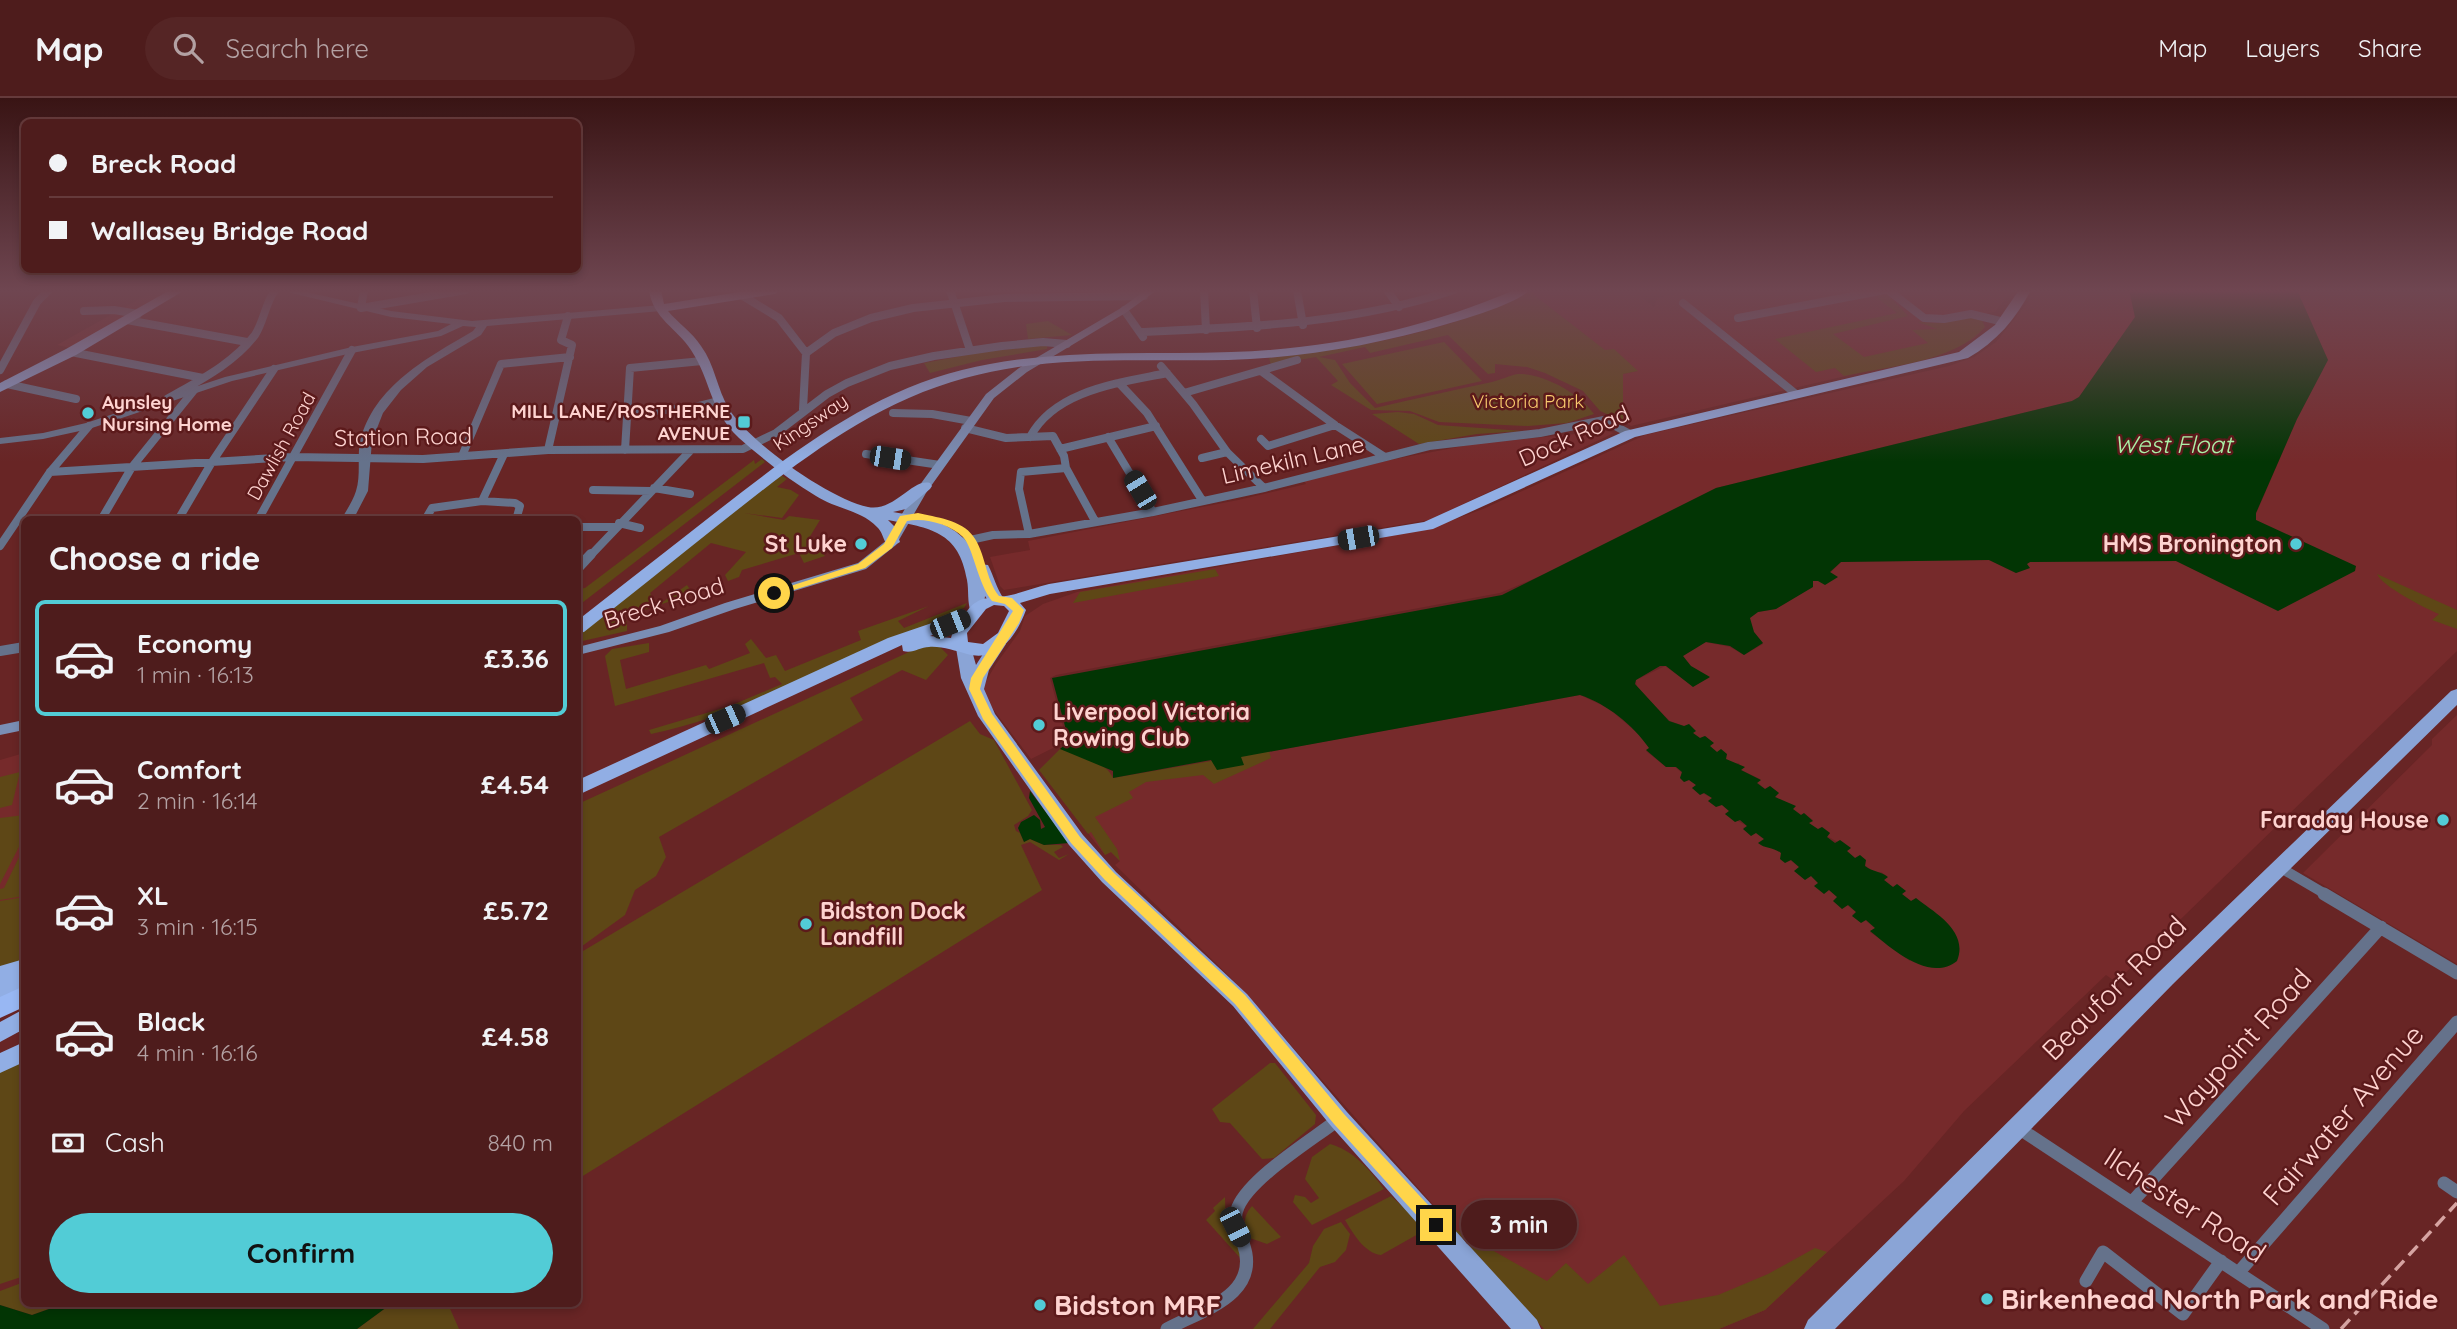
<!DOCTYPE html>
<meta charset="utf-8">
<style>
body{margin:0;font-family:Quicksand,sans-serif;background:#552525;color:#f1f3f6;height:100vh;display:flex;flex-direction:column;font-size:26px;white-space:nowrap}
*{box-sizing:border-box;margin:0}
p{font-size:23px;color:#b3a1a3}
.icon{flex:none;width:38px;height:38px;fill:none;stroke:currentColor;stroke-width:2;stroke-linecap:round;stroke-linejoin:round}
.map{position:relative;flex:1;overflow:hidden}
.side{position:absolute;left:21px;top:418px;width:560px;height:791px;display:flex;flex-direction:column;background:#4e1c1c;border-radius:10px;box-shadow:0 4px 10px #0003,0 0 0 2px #653a3b}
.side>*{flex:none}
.guide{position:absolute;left:21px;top:21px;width:560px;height:154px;border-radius:10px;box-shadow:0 4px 10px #0003,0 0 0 2px #653a3b;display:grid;align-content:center;height:154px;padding:0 28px;background:#4e1c1c}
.end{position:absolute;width:32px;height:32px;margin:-16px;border:9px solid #ffd54a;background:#111;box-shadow:0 0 0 4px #111}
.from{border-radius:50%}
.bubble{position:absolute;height:49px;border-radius:24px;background:#4e1c1c;box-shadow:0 4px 10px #0003,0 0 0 2px #653a3b;font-size:23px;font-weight:700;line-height:49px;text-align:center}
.car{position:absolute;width:21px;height:42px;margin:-21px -10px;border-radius:9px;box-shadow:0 0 5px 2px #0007;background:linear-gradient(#222 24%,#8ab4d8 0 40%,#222 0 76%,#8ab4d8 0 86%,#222 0)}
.guide b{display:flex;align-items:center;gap:24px;height:66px;font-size:26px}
.guide b+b{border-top:2px solid #653a3b}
.guide i{width:18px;height:18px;background:#f1f3f6}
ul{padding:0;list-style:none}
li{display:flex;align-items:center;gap:21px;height:116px;margin:0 14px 10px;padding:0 14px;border:4px solid transparent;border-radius:10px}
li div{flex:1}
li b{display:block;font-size:26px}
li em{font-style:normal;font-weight:700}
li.selected{border-color:#52ccd6}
li>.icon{width:63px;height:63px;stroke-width:1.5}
h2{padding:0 28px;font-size:32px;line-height:84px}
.pay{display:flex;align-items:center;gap:18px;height:77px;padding:0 28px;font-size:26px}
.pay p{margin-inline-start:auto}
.primary-button{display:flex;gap:14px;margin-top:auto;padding:14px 28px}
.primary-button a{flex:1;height:80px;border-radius:42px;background:#52ccd6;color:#111;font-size:28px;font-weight:700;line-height:80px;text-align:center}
header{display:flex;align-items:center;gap:42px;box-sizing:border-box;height:98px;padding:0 35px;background:#4e1c1c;border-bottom:2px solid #653a3b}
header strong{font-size:33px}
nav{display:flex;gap:38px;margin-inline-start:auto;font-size:24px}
.search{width:490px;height:63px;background:#552525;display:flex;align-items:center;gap:18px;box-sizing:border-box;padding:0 24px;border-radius:38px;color:#b3a1a3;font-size:26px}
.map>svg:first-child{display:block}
.built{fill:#762a2b}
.green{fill:#5e4716}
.water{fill:#023504}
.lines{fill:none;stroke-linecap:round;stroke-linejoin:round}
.minor-far2{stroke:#65728b;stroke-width:8}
.minor-far1{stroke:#65728b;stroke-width:10}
.minor{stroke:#65728b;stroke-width:13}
.tertiary{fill:#65728b;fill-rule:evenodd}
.secondary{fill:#7a8eb5;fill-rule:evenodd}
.primary{fill:#8aa4d6;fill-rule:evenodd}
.trunk{fill:#91aee4;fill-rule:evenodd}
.motorway{fill:#98b7f3;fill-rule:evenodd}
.rail{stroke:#d6a4a2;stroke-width:3.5;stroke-dasharray:13 7;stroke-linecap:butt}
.route{fill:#ffd54a}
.poi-dot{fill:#52ccd6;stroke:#5c1a1b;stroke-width:2.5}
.labels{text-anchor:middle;stroke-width:5;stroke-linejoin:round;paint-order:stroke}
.far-park-label{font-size:19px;fill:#f7c96d;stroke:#5c1a1b}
.far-poi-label{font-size:19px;font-weight:bold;fill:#fed3d0;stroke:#5c1a1b;text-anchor:start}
.far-street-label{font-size:19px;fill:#fed3d0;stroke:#5c1a1b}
.street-label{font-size:23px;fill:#fed3d0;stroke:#5c1a1b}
.poi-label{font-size:23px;font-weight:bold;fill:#fed3d0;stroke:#5c1a1b;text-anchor:end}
.water-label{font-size:24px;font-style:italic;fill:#acf2a8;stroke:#5c1a1b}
.near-street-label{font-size:28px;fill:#fed3d0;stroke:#5c1a1b}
.near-poi-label{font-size:28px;font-weight:bold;fill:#fed3d0;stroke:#5c1a1b;text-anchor:start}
</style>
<header>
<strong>Map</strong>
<div class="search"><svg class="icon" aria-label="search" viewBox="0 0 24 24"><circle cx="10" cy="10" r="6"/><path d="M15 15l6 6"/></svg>Search here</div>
<nav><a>Map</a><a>Layers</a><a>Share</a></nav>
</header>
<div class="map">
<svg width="2457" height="1231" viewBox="0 0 2457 1231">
<rect width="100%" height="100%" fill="#682525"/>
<path class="built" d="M155,192H170L70,250L57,247Z
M1535,192H1633L1654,209L1657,200L1695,192H2012L1995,214L1988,215L1982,222L1985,229L1975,240L1945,255L1631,328L1623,323V276L1637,273L1605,253L1534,197Z
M2034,192H2129L2135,219L2079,299L2072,303L1716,390L1564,468L1500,495L1056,577L1050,580L1067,643L1031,661L980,594L996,566L1020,533L1025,518L1043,506L1077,494L1425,432L1483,411L1645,337L1949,268L1974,259L1996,244L2028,204Z
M2297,192H2455L2457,553L2116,884L2106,877L1964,1013L1904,1083L1765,1212L1719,1231H1544L1230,879L1115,767L1120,763L1111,754L1105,757L1063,703L1240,659L1580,597L1608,610L1642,639L1650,650L1646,653L1666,669H1675L1682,675L1680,680L1684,684L1689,682L1696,687L1692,690L1712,700L1708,703L1722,707L1729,713L1725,716L1747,728L1743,730L1756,735L1799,769L1795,773L1804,781L1811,778L1819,785L1815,788L1829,792L1838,799L1842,811L1847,807L1856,814L1852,817L1865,822L1875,830L1870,834L1910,863L1911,803L1902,796L1906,793L1893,789L1884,782L1887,778L1881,774H1874L1846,753L1850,751L1827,738L1830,735L1822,729L1818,732L1809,725L1813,722L1805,716L1801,717L1775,698L1779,695L1770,688L1765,691L1757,684L1760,681L1741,672L1739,665L1733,666L1709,648L1713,645L1705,638L1700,640L1684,628L1670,623L1637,591L1636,582L1665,568L1693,588L1709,580L1690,568L1683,558L1705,544L1730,549L1744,557L1763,546L1754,534L1749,520L1758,514L1776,511L1812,489V483L1837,479L1830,475L1841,464L1989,462L2016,475L2029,470L2026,466L2030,464L2176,463L2278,513L2269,429L2256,422V416L2297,321L2328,262Z
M1606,333L1614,335L1429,422L1004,492L1000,488L990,459L1030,452L1028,443L1238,402L1306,386L1304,383L1390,362L1474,346Z
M2457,617V866L2303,775L2432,647V641Z
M24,655V800L0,804V662Z"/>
<path class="green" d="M1531,192H1535L1534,197L1605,252L1614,251L1638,273L1623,276V323L1600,313L1583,293L1545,275L1527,269L1495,266V275L1488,276L1448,237L1370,255L1365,249L1319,259L1335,262L1350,285L1375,310C1414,301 1453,292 1492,284C1501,282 1510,277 1518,276C1543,275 1581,296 1594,316L1567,325L1528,328L1439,324L1410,313L1371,312L1331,287L1338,283L1316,259L1271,267L1269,260C1359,250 1450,235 1531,192Z
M1879,197H1888L1908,218L1833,236L1864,259L1928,245L1912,232L1937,231L1918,224L1938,225L1970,219L1982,222L1985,229C1954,264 1890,268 1844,278L1835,270L1816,274L1775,241L1897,215L1877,200Z
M1048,223L1072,237L1028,241L1026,226Z
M1444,244L1482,283L1377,306L1342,266Z
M1047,247V251L982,262L930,275L924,265L983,254Z
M1398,314L1414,316L1438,327L1523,333L1477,336L1419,346L1372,316Z
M762,361L765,364L578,508V491L585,490L754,362L755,366Z
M781,377L787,381L777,389L791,392L799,397L782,420L744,415L784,422L789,418L820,422L809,440L838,444L827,449L816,445L825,458L804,465L799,455L742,472L739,479L728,483L725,477L746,454L711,445L650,495L657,508L687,487L693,496L634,515L629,512L619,516L618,521L627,523V533L578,544V536Z
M1215,471L1219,478L1073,505L1080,494Z
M2377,476L2457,512V531L2432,522L2439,516C2424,510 2382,488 2377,476Z
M967,505L964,510L937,521V525C844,565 750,614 651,636L649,632L730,608L782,586L775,579L770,580L764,565L615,608L605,558L612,551L649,545V554L620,562L626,591L706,567L709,571L750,555L745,546L751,541L766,560L776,557L785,573L861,542L858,533L929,508L898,523L904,530Z
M922,548H939L948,557L926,582L902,572L850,600L863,622L659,739L666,759L656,778L635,792L625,817L578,851V706Z
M970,623L980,636L994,642L1032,712L1028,718L1014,727L1016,733L1020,735L1024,744L1030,741L1044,747H1061L1063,749L1054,754L1059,760L1069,756L1059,762L1030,744L1021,747L1042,792L578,1081V856Z
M1060,651C1077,657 1105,662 1113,680L1269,653L1271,660L1214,686L1203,677L1146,684L1129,694L1133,700L1095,719L1117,751L1120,763L1111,754L1105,757L1091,734L1088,736L1039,672Z
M20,674L12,707L0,710V679Z
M24,717V739L0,786V720Z
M24,749V798L0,802V791L4,790Z
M24,799V863L0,871V803Z
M24,963V1178L0,1186V974Z
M1270,965H1275L1316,1017L1315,1026L1274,1060L1262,1061L1230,1025L1220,1024L1212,1011Z
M1330,1046C1353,1052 1370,1072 1384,1091L1312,1127L1293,1104L1295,1097L1305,1099L1311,1105L1319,1100L1305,1081L1312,1059Z
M1391,1098L1427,1131L1381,1157C1364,1155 1353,1135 1345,1122Z
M1225,1099L1226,1133L1242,1153V1162L1206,1122L1215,1113L1213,1110Z
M1252,1108L1281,1139L1267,1146L1247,1139C1244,1126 1243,1118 1252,1108Z
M1341,1124L1350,1136L1346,1152L1335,1164L1320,1169L1270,1231H1253L1309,1165L1313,1148L1324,1131Z
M1453,1130L1547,1183L1566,1165L1588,1186L1624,1157L1660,1208L1718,1197L1768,1176L1815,1150L1827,1154L1765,1212L1719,1231H1544Z
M24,1184V1206H63L32,1217L0,1207V1193Z
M391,1206H448L459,1231H357Z"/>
<path class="water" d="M2129,192H2297L2328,262L2297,321L2256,415V422L2356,468L2355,473L2278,513L2176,463L2030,464L2027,466L2030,470L2016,475L1989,462L1841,464L1830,474L1838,479L1825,487L1818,483H1813V489L1776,511L1758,514L1750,520L1754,534L1763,545L1744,557L1730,548L1706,544L1683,558L1691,568L1710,579L1693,589L1666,568H1660L1636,582L1635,586L1669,623L1684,628L1689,626L1696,633L1693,635L1700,640L1705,638L1714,645L1710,648L1717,654L1721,651L1727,656L1726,661L1745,669L1741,672L1761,682L1757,685L1765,691L1770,688L1779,695L1775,699L1796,708L1793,711L1801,717L1804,715L1813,723L1809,725L1818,731L1822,729L1830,735L1827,739L1835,745L1840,742L1851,750L1847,753L1855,760L1860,757L1866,762L1865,768C1873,774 1880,773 1888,779L1884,782L1893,789L1897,786L1906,793L1902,796L1911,803L1916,800C1935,815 1969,833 1957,863C1929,885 1891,850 1870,833L1875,830L1866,822L1861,825L1852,818L1856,814L1848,807L1842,811L1833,803L1837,799L1829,792L1824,796L1814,788L1818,785L1811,778L1805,782L1794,773L1799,769L1791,762L1785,765L1780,761L1781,755C1773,749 1765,751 1758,745L1764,741L1756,735L1751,738L1743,731L1747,728L1740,722L1735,724L1725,716L1729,713L1722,707L1716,709L1708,703L1712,700L1704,695L1700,697L1692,690L1696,687L1689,682L1684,684L1680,680L1682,674L1676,669H1666L1646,652L1649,650C1633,627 1607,606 1580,597L1241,659L1244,667L1217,672L1211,662L1113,680V673L1060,651L1069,643L1052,580L1502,497L1716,390L2072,303L2079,299L2135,219Z
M1030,693L1069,745L1044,747L1030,741L1024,744L1018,730L1021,724L1034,717L1040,722L1041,731L1045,729L1029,700Z
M63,1206H391L357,1231H0V1207L32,1217Z"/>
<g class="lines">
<path class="minor-far2" d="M364,192L361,210L466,192
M950,192L970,252
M1204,192L1206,232
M1253,192L1257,230
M1297,192L1303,227
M1387,192L1399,209
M1888,192L1924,220L1944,221L1971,216L2004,224
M743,198L779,220L806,255L803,311
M1683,205L1796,296
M1124,212L1143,239
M84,213L114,212L138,216
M1738,220L1885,192
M127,222L247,244
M1141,234C1248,229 1352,226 1454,192
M71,254L203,280
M806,255L834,235L871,220L913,210L1004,200L1144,198
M1161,268L1193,306L1227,354L1264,390
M0,272L37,204L49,192
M1261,273L1335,327L1385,359
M1119,285L1147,315L1202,402
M7,286L76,301
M1184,295L1297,262
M167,301C198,283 233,266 255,237C264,223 265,206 275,192
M627,315L691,310L719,303
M893,315L932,316L971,323
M965,330L1006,340L1053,338L1064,358L1066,370L1095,423
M1030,339C1055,292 1119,285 1167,275
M1108,339L1153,414
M1261,341L1268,348L1335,327
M1060,351L1156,328
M548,352L572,247L561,242L568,218
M625,352L630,270L702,263
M504,356L482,403L515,405L520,408L516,422
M866,356L940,367
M462,358L501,266L570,259
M1202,360L1227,354
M50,374L292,359L423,361L548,352L743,351L776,335L827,296L847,285L890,268L934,258L1002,248L1043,244L1067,246
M654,390L690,396
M593,392L651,393
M101,422L132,369L195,291
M178,422L212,364L274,271
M258,422L352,252
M425,422L432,410L482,403
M619,425L640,430
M578,429H615
M1029,436L1019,391L1021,374L1066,370
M961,444L993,437L1029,436L1153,414L1264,390L1429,348L1540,335L1604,322L1630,336
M0,448L50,374L89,328
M590,458L691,352"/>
<path class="minor-far1" d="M578,470L591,456
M0,553L24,549
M2279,769L2327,797"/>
<path class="minor" d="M2324,796L2457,875
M2017,1029L2323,1231
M2444,1085L2457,1094
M2132,1104L2381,829
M2239,1174L2457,924
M2086,1183L2103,1154L2183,1216L2221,1163
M1167,1231C1202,1212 1262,1197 1243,1145C1238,1133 1232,1122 1238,1109C1251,1079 1312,1042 1339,1021"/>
<path class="tertiary" d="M279,192H297L391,213L472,223L661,207L666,210L661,213L487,228L481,237L427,269L401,292L383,315L372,343L368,393L353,422H341C346,413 353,403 356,393C361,377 357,360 360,344C373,288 429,259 473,233L476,229L463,228L441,238L352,255L232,283L89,331L43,341L0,346V340L43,335L86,325L225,279L352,249L438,233L451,226L391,219Z"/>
<path class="secondary" d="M1146,192H1157L1127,214L1027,274L994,300L926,395L896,447L866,471L735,511L669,534L578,557V549L660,528L725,505L858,465L887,442L914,395L986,296L1019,270L1121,210Z
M24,622V632L0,637V627Z"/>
<path class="primary" d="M170,192H185L76,257L0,294V285L66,251Z
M649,192H661L664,206L752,192H781L775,196L668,213C678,225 692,234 701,248C715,267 717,291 729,311C750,345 830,401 868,409C895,414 912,380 930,385L932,388L930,391L906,411L893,414C931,420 965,426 979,466L988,467C994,478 996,490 1004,501L1002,505H990L985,498L983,514H971C967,505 969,492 967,482C959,433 930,430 888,422L894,428L900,444L892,449L887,447C883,441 882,433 877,429C861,412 836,411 816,398C789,382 763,361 739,340C708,310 712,284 691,252C677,230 653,221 649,192Z
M998,540L1006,546L989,572L984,591L995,616L1083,737L1116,774L1247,896L1347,1014L1537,1222L1541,1231H1511L1331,1028L1233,908L1102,784L1069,747L978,618L961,580L956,550L958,546H970L976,567L992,542Z
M2457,591V607L2173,886L1835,1231H1804L1808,1222L2159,874L2451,593Z"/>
<path class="trunk" d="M1514,192H1530C1513,207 1470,219 1447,226C1376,247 1302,260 1228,262C1141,264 1050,256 965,280C869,306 793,368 717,428C672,464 628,499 584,534L578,535V522C622,487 667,453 711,418C788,358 866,296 962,272C1050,250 1140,257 1231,254C1329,251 1424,231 1514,192Z
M2019,192H2031C2016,221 1996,244 1968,260L1635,339L1433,431L1050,496L1020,505L1026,512C1017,537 998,565 967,556C955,553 942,548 929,549C920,549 913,556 903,553L902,547L578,697V682L888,540L967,513C980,496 992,501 1011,497C1024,494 1036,489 1049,486L1424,424L1625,333L1959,254L1995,227ZM994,507L1004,508L1009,513L998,535L983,546L968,544L967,535L986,511ZM954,529L951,540L930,538Z
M24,861V892L0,903V868Z
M24,911V931L0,944V924Z
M24,944V964L0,975V955Z"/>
<path class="motorway" d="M24,888V909L0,920V899Z"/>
<path class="rail" d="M2341,1231L2457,1105"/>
</g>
<linearGradient id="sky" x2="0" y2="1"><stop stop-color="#391414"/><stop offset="0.53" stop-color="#6f4651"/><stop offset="1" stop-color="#6f4651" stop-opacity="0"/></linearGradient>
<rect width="2457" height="364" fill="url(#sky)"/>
<path class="route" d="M918,415C935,419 962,422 973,438C986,455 985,481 999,498L1012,500L1024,512L1019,525L983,580L980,591L992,616L1080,739L1114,775L1245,897L1344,1016L1441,1121L1444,1127L1441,1132L1436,1134L1430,1132L1334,1026L1235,906L1105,782L1071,745L983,621L969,591L971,580L1013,513L1005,506L992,503C978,486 973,449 963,439C950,426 924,419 907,423L892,450L865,470L774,498L769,495L858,466L884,446L900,418Z"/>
<g class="poi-dot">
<circle cx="88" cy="315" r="7"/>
<rect x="737" y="317" width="14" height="14" rx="3.5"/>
<circle cx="861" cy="446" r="7"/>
<circle cx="2296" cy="446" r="7"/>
<circle cx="1039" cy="627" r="7"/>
<circle cx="2443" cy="722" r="7"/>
<circle cx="806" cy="826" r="7"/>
<circle cx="1987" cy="1201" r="7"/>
<circle cx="1040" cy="1207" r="7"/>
</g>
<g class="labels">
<g class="far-park-label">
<text x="1528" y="310">Victoria Park</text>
</g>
<g class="far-poi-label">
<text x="102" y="311">Aynsley<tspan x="102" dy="22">Nursing Home</tspan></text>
<text x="730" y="320" text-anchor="end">MILL LANE/ROSTHERNE<tspan x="730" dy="22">AVENUE</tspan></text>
</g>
<g class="far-street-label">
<text transform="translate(810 324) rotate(-34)" y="7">Kingsway</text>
<text transform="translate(281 348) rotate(-61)" y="7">Dawlish Road</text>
</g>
<g class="street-label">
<text transform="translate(1574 338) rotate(-24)" y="8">Dock Road</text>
<text transform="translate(403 339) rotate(-1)" y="8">Station Road</text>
<text transform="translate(1293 362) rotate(-13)" y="8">Limekiln Lane</text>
<text transform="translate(664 505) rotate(-17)" y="8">Breck Road</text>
</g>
<g class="poi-label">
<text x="847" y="454">St Luke</text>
<text x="2282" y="454">HMS Bronington</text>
<text x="1053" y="622" text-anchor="start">Liverpool Victoria<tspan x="1053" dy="26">Rowing Club</tspan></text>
<text x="2429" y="730">Faraday House</text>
<text x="820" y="821" text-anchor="start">Bidston Dock<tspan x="820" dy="26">Landfill</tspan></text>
</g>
<g class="water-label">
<text x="2173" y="355">West Float</text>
</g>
<g class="near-street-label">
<text transform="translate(2114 890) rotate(-45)" y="10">Beaufort Road</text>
<text transform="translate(2238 950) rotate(-48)" y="10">Waypoint Road</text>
<text transform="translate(2343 1017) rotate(-49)" y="10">Fairwater Avenue</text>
<text transform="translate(2185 1107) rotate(33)" y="10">Ilchester Road</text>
</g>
<g class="near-poi-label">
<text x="2001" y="1211">Birkenhead North Park and Ride</text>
<text x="1054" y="1217">Bidston MRF</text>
</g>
</g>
</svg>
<i class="end from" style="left:774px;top:495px"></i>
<i class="end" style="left:1436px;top:1127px"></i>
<div class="bubble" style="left:1461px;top:1102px;width:116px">3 min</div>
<i class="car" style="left:890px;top:360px;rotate:99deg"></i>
<i class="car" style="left:1140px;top:392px;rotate:329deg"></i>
<i class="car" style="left:1358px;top:440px;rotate:260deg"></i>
<i class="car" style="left:950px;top:526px;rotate:68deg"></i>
<i class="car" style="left:725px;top:621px;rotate:66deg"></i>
<i class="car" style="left:1235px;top:1129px;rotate:153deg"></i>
<div class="guide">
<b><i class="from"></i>Breck Road</b>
<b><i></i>Wallasey Bridge Road</b>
</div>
<section class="side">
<h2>Choose a ride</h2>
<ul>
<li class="selected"><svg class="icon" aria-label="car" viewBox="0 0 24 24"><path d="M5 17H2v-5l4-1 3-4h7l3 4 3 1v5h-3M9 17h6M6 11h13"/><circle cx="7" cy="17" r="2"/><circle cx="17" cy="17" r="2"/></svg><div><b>Economy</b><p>1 min · 16:13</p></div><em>£3.36</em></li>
<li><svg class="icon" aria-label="car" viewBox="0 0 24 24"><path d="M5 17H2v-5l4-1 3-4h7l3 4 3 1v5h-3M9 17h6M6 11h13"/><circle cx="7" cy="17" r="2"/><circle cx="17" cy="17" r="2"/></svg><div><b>Comfort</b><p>2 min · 16:14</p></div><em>£4.54</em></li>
<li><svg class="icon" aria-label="car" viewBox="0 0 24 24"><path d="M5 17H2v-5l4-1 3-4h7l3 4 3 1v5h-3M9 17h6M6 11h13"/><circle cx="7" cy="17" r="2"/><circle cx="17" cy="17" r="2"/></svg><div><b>XL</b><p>3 min · 16:15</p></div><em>£5.72</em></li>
<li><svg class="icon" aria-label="car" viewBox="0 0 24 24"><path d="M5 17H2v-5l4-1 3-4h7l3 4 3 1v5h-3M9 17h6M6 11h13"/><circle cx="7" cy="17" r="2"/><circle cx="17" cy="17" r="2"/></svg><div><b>Black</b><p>4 min · 16:16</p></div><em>£4.58</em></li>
</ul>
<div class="pay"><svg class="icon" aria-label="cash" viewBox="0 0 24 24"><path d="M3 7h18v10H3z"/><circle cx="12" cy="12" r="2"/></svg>Cash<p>840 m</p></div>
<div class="primary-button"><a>Confirm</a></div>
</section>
</div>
